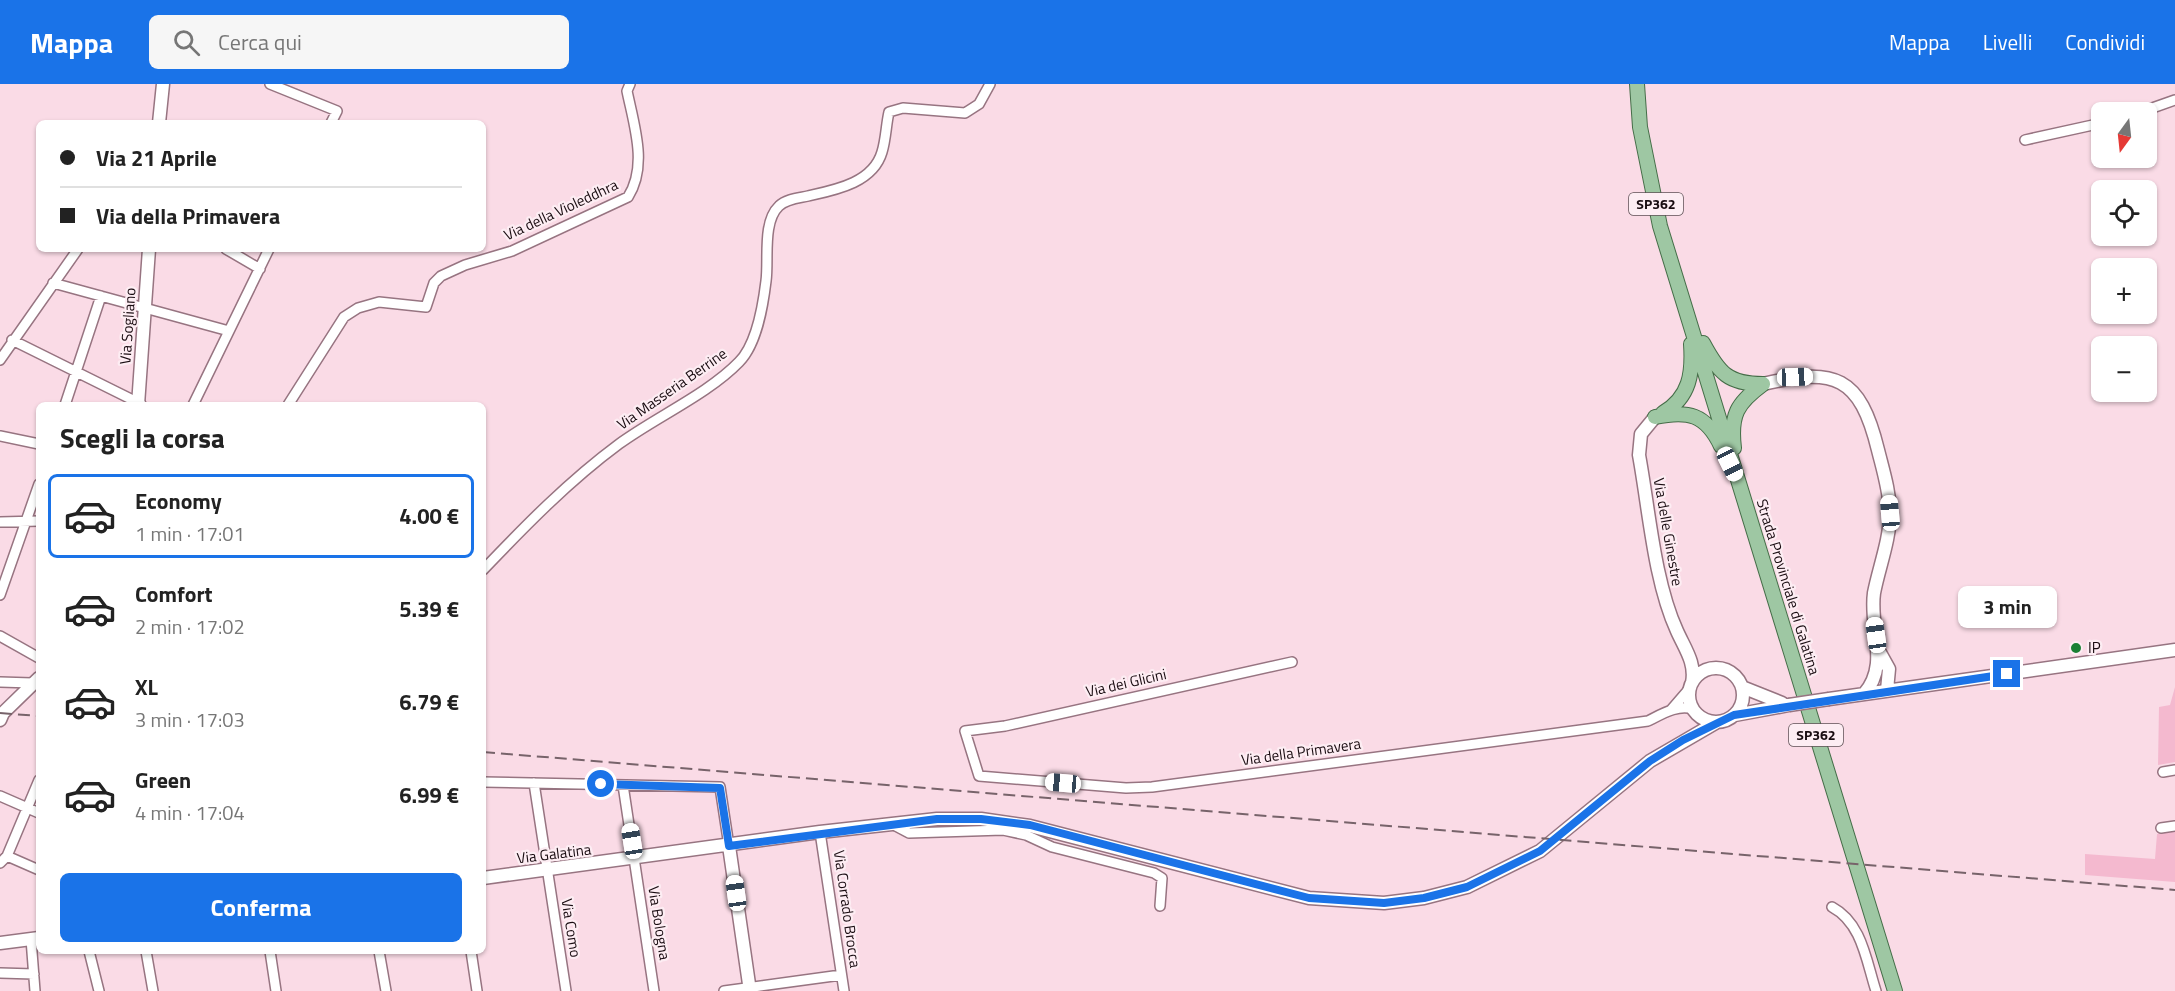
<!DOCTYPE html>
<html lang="it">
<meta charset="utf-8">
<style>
body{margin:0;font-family:"Titillium Web",sans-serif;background:#f6f6f6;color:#222;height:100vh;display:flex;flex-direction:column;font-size:22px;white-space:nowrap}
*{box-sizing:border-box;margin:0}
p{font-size:20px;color:#767676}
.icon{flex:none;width:33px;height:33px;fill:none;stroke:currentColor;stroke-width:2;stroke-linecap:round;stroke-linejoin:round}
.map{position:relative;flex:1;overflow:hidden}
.details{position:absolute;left:36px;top:318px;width:450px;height:552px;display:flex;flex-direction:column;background:#fff;border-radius:9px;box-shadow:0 2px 4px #0004}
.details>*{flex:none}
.hud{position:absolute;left:36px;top:36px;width:450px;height:132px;border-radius:9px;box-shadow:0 2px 4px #0004;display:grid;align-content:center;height:132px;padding:0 24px;background:#fff}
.needle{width:39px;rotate:195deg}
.controls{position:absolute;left:2091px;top:18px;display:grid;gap:12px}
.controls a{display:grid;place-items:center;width:66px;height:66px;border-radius:9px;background:#fff;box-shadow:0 2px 4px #0004;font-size:30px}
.end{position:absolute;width:27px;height:27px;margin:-14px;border:8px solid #1a73e8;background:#fff;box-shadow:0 0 0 3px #fff}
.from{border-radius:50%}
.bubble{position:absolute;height:42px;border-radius:9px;background:#fff;box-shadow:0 2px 4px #0004;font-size:20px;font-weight:700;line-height:42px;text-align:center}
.car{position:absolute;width:18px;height:36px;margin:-18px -9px;border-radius:8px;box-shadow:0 0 4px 2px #0007;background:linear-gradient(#fff 24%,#345 0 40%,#fff 0 76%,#345 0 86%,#fff 0)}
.hud b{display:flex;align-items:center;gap:21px;height:57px;font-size:22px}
.hud b+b{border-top:2px solid #e0e0e0}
.hud i{width:15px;height:15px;background:#222}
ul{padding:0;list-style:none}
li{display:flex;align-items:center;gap:18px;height:84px;margin:0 12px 9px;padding:0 12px;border:3px solid transparent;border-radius:9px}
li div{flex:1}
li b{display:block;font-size:22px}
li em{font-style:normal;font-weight:700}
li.on{border-color:#1a73e8}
li>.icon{width:54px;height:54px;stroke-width:1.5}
h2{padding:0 24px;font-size:27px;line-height:72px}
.action{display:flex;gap:12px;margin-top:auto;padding:12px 24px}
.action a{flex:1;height:69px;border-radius:9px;background:#1a73e8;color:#fff;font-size:24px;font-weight:700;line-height:69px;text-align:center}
header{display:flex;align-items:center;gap:36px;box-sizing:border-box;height:84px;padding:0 30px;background:#1a73e8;color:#fff}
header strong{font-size:28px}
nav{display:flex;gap:33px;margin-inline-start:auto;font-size:21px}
.search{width:420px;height:54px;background:#f6f6f6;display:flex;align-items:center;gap:15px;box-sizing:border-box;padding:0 21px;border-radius:9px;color:#767676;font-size:22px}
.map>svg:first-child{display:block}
.green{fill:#f4b9cf}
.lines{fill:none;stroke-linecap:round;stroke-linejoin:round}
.street-casing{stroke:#977481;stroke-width:12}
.secondary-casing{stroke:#977481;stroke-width:15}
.primary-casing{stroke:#456d48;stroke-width:16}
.street{stroke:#fff;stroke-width:9}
.secondary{stroke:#fff;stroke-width:12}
.primary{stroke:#9ec7a3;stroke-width:14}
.rail{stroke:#77636a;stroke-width:2;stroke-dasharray:12 6;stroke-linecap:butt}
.secondary-bridge-casing{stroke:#977481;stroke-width:15;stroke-linecap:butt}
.secondary-bridge{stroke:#fff;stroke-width:12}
.route{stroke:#1a73e8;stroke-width:8}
.poi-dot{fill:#1a8034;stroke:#fdedf3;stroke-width:2}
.labels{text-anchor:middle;stroke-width:4.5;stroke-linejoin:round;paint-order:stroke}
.shield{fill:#fdedf3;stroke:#5d5055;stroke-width:1.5}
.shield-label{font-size:14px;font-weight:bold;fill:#190c11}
.street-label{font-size:15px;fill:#190c11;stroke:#fdedf3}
.poi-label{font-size:15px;fill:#190c11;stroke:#fdedf3;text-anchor:start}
</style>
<header>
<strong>Mappa</strong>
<div class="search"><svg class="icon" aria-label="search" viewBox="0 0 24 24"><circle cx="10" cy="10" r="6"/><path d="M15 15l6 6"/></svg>Cerca qui</div>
<nav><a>Mappa</a><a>Livelli</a><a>Condividi</a></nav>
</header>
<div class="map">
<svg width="2175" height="907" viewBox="0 0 2175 907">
<rect width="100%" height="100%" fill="#fadbe6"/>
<path class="green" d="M2175,603V678L2158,681L2159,623L2170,621Z
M2175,747V798L2085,791V770L2155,775L2157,750Z"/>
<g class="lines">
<defs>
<path id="street" d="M270,0L337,27L331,39
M2141,28L2175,16
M2025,56L2102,39
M226,165L260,185
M53,199L229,247
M12,256L141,320
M0,276L78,165
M65,321L101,212
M193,321L269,165
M288,321L344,233L358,224L379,218L426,223L434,199L441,192L465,181L512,167L628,113C648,82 634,41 627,7L630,0
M0,352L39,360
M0,438L39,437
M483,486C526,441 569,397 619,360C656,333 708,310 739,278C757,260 763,222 766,197C769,176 762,138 779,122C786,115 799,114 808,112C835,106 873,99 882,68C886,55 886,41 889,28L903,24L965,29L979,20L990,0
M0,511L39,400
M0,552L39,574
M1292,578L1005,642L965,647L979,692L1126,704L1152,703L1648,637C1662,630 1678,620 1693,625
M0,598L32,599
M1671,626L1690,604
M2163,688L2175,686
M483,698L720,703L729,762
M534,699L566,907
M623,701L654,907
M0,712L39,729
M892,740L909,749L1003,746L1026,751L1052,763L1154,789L1162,794L1160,822
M2161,744L2175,742
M820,748L844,907
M7,772L39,786
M0,779L7,772L39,696
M1832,823C1862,839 1866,876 1876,907
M31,855L35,907
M89,867L99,907
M146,867L153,907
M270,867L276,907
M379,867L386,907
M471,867L477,907
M0,889L34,890
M724,907L841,891"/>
<path id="secondary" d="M159,39L163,0
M1763,300C1835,283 1860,292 1878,366C1883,386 1890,408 1890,429C1890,456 1879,483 1874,509C1869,545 1890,580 1864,610
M138,321L149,165
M1655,333L1641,350L1639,371C1649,425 1654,497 1677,547C1685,565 1696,579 1692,599
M1879,567L1889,585L1887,606
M1689 611a27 27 0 1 1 54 0a27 27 0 1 1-54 0Z
M1742,603L1782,619
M1829,615L2175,566
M1735,631L1789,621
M0,636L3,629L39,594
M729,762L750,907
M483,794L820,748L937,735H981L1030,742L1309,814L1384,819L1424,814L1467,803L1540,767L1650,677L1717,638
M0,859L39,854"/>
<path id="primary" d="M1637,0L1640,43L1660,142L1895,907
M1703,259C1719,289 1728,300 1763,300
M1663,329C1690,313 1693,289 1691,260
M1655,333C1688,326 1706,330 1721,362
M1734,364C1730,331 1737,319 1763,300"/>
</defs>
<use href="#street" class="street-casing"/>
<use href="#secondary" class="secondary-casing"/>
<use href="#primary" class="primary-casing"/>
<use href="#street" class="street"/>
<use href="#secondary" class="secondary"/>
<use href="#primary" class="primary"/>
<path class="rail" d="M0,629L39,632
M483,668L2175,806"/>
<defs>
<path id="secondary-bridge" d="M1789,621L1829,615"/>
</defs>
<use href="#secondary-bridge" class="secondary-bridge-casing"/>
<use href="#secondary-bridge" class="secondary-bridge"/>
</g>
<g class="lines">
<path class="route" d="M601,700L720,704L729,762L937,735H981L1030,741L1309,814L1384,819L1424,814L1467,803L1540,767L1650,677L1683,656L1734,631L2007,590"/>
</g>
<circle class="poi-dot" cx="2076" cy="564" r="6"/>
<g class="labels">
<g class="shield">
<rect x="1629" y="109" width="54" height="22" rx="4.5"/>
<rect x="1789" y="640" width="54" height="22" rx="4.5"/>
</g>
<g class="shield-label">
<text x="1656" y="125">SP362</text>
<text x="1816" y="656">SP362</text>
</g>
<g class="street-label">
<text transform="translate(561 126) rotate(-25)" y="5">Via della Violeddhra</text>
<text transform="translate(128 242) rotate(-86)" y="5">Via Sogliano</text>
<text transform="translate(672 305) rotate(-35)" y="5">Via Masseria Berrine</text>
<text transform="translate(1668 448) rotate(80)" y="5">Via delle Ginestre</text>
<text transform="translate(1788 503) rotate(73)" y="5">Strada Provinciale di Galatina</text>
<text transform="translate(1126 599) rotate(-13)" y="5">Via dei Glicini</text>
<text transform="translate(1301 668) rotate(-8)" y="5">Via della Primavera</text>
<text transform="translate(554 770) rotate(-7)" y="5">Via Galatina</text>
<text transform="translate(847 825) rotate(82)" y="5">Via Corrado Brocca</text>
<text transform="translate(659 839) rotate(81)" y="5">Via Bologna</text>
<text transform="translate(571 844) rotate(81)" y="5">Via Como</text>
</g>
<g class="poi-label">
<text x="2088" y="569">IP</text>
</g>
</g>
</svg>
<div class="controls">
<a><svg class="needle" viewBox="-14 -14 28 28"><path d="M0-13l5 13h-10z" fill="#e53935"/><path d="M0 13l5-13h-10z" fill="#767676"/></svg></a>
<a><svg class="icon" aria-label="locate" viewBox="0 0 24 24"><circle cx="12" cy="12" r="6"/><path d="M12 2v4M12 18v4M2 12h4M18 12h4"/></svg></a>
<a>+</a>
<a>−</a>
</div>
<i class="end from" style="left:601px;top:700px"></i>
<i class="end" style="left:2007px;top:590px"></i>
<div class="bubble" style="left:1958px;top:502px;width:99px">3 min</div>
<i class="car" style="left:1795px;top:293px;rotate:88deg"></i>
<i class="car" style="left:1730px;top:380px;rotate:154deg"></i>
<i class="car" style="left:1890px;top:429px;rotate:355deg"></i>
<i class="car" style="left:1876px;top:551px;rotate:352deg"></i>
<i class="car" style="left:1063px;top:699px;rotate:275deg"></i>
<i class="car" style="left:632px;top:757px;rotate:351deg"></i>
<i class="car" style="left:736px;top:809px;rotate:352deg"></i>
<div class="hud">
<b><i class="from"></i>Via 21 Aprile</b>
<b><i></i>Via della Primavera</b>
</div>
<section class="details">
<h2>Scegli la corsa</h2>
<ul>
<li class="on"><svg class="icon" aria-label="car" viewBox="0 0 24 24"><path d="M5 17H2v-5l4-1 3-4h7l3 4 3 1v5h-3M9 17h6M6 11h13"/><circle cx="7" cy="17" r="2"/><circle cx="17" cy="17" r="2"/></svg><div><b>Economy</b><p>1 min · 17:01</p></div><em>4.00 €</em></li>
<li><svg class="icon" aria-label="car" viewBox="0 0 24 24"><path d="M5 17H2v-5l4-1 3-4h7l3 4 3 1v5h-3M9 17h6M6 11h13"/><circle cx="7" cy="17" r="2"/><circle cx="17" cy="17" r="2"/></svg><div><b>Comfort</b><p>2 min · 17:02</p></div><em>5.39 €</em></li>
<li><svg class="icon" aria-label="car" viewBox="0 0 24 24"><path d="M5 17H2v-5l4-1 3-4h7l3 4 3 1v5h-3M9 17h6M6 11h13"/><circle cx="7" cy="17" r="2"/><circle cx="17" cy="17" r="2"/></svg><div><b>XL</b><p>3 min · 17:03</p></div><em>6.79 €</em></li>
<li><svg class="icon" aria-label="car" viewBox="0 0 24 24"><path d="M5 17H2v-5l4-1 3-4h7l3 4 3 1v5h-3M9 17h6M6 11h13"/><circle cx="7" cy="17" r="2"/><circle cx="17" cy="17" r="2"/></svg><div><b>Green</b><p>4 min · 17:04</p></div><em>6.99 €</em></li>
</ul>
<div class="action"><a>Conferma</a></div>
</section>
</div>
